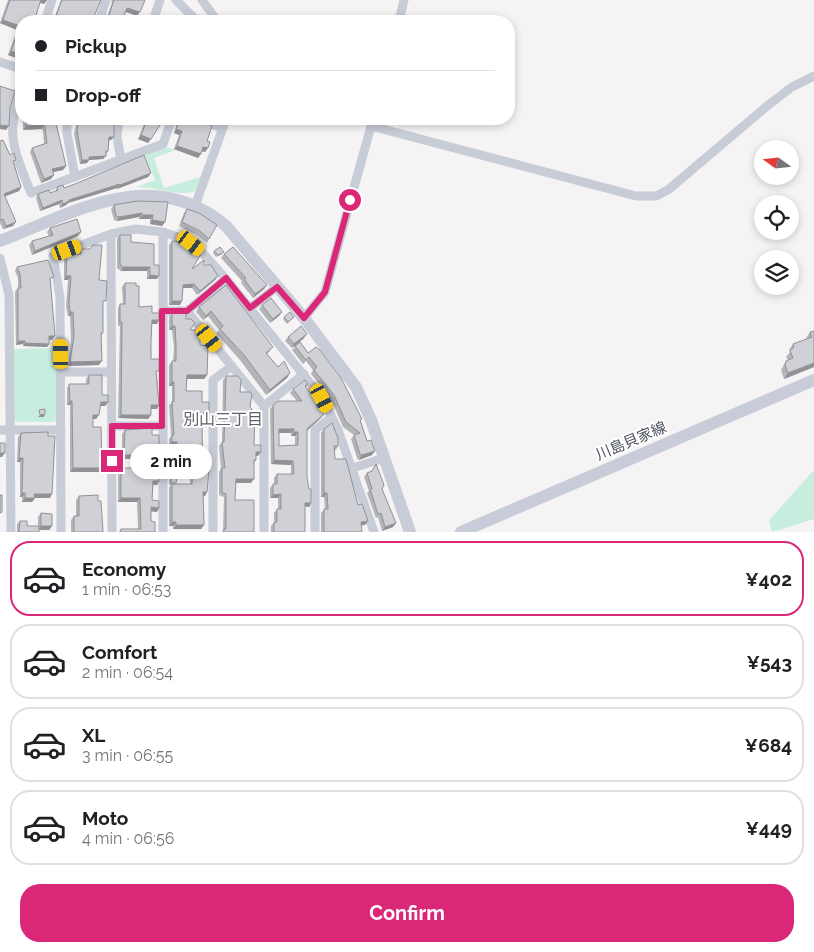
<!DOCTYPE html>
<meta charset="utf-8">
<style>
body{margin:0;font-family:Raleway,"Noto Sans JP",sans-serif;background:#f2f2f2;color:#202124;height:100vh;display:flex;flex-direction:column;font-size:19px;white-space:nowrap}
*{box-sizing:border-box;margin:0}
p{font-size:16px;color:#757577}
.icon{flex:none;width:28px;height:28px;fill:none;stroke:currentColor;stroke-width:2;stroke-linecap:round;stroke-linejoin:round}
.map{position:relative;height:532px;overflow:hidden}
.drawer{display:flex;flex-direction:column;background:#fff;flex:1}
.drawer>*{flex:none}
.hud{position:absolute;left:15px;top:15px;width:500px;height:110px;border-radius:20px;box-shadow:0 2px 8px #0003;display:grid;align-content:center;height:110px;padding:0 20px;background:#fff}
.needle{width:32px;rotate:285deg}
.tools{position:absolute;left:754px;top:140px;display:grid;gap:10px}
.tools a{display:grid;place-items:center;width:45px;height:45px;border-radius:50%;background:#fff;box-shadow:0 2px 8px #0003;font-size:25px}
.end{position:absolute;width:22px;height:22px;margin:-11px;border:6px solid #db2777;background:#fff;box-shadow:0 0 0 2px #fff}
.from{border-radius:50%}
.bubble{position:absolute;height:35px;border-radius:18px;background:#fff;box-shadow:0 2px 8px #0003;font-size:16px;font-weight:700;line-height:35px;text-align:center}
.car{position:absolute;width:15px;height:30px;margin:-15px -8px;border-radius:6px;box-shadow:0 0 4px 1px #0007;background:linear-gradient(#f5c518 24%,#345 0 40%,#f5c518 0 76%,#345 0 86%,#f5c518 0)}
.hud b{display:flex;align-items:center;gap:18px;height:48px;font-size:19px}
.hud b+b{border-top:1px solid #e0e0e0}
.hud i{width:12px;height:12px;background:#202124}
ul{padding:9px 0 0;list-style:none}
li{display:flex;align-items:center;gap:15px;height:75px;margin:0 10px 8px;padding:0 10px;border:2px solid #e0e0e0;border-radius:20px}
li div{flex:1}
li b{display:block;font-size:19px}
li em{font-style:normal;font-weight:700}
li.current{border-color:#db2777}
li>.icon{width:45px;height:45px;stroke-width:1.5}
.cta{display:flex;gap:10px;margin-top:auto;padding:10px 20px}
.cta a{flex:1;height:58px;border-radius:20px;background:#db2777;color:#fff;font-size:20px;font-weight:700;line-height:58px;text-align:center}
.map>svg:first-child{display:block}
.green{fill:#c7edde}
.lines{fill:none;stroke-linecap:round;stroke-linejoin:round}
.street{stroke:#c8ccd6;stroke-width:9}
.secondary{stroke:#c8ccd9;stroke-width:12}
.wall{fill:#b3b4b8;fill-rule:evenodd}
.shaded-wall{fill:#929296}
.building{fill:#d0d1d6;stroke:#929296;fill-rule:evenodd}
.route{stroke:#db2777;stroke-width:6}
.labels{text-anchor:middle;stroke-width:4;stroke-linejoin:round;paint-order:stroke}
.street-label{font-size:15px;fill:#4c515f;stroke:#fff}
.neighbourhood-label{font-size:16px;fill:#606167;stroke:#fff}
</style>
<div class="map">
<svg width="814" height="532" viewBox="0 0 814 532">
<rect width="100%" height="100%" fill="#f5f3f3"/>
<path class="green" d="M167,147L175,150L154,158L164,188L201,177L195,191C180,197 155,187 136,187L155,180L145,155Z
M57,348V419L54,422H16L14,420L13,349Z
M814,470V519L772,532L769,520Z"/>
<g class="lines">
<path class="street" d="M176,0L197,21
M202,0L217,21
M45,21L52,0
M99,21L106,0
M153,21L160,0
M399,21L404,0
M0,62L21,69
M21,88C5,134 14,150 31,193L163,144L172,119
M67,119V133L75,177
M119,119L117,137L121,160
M196,119L223,128
M371,126L636,196H656L668,190L767,106L792,87L814,76
M195,206L226,119
M163,232V532
M111,234L112,532
M0,258L9,295L11,532
M250,308L277,287
M162,311H187L226,279
M187,311L264,406V532
M304,318L325,292L373,119
M61,372H111
M264,406L304,374
M112,426H163
M0,430H61
M353,468L384,458
M61,532L60,297L53,256L111,234L136,229L163,232L183,239L199,249L226,279L323,399L338,430L374,532
M213,532V380L232,366
M315,532V430L332,417"/>
<path class="secondary" d="M0,241C76,212 152,164 226,226L304,318L356,387L371,420L410,532
M461,532L814,380"/>
</g>
<path class="wall" d="M8,0H47L44,4L40,3L21,21V56L19,59L8,55L17,30L0,23Z
M61,0H101L92,21H53Z
M111,0H145L137,16L126,12L122,21H106L112,2Z
M23,119H55L66,166L63,170L53,172L54,175L51,179L41,183L30,152L32,148L44,144L43,131L41,129L23,130Z
M78,119H114L111,140H109L108,151L103,159L89,160L87,163L80,164L74,134Z
M178,119H192L207,141L208,148L205,152L202,151L198,158L174,149L179,135L174,133Z
M147,120L148,143L138,139L144,124Z
M0,141L10,155L14,163L21,187L19,191L5,196L13,226L3,229L0,223Z
M151,173L148,177L117,189V188L68,203L66,205L60,208L59,204L40,211L36,198L38,194L50,193L55,192L57,187L64,188Z
M137,201L165,222L162,226L150,224V219H139V217L117,221L114,220L111,209L114,205Z
M187,209L209,239L207,243L197,235L179,226L184,213Z
M50,228L81,232L78,236L32,255L29,245L32,241L49,236L47,232Z
M120,235L131,242L154,265L157,279H147V271H121L117,268V239Z
M172,241L192,269L204,265L218,276L215,280L197,295L192,288H182V301L180,305H169V245Z
M81,249L99,280L103,305V333L101,336L99,365L68,366L71,340L70,316H68L66,307L68,280H64V259L67,255L78,254Z
M214,251L223,254L216,257L213,253Z
M224,254L267,285L264,289L253,298L241,283L242,281L221,258Z
M17,267L51,281L52,340H49V344L47,347L23,346V344L16,345L15,292L18,288V278L15,271Z
M125,283L136,286L139,307L152,313L159,320L157,324H152L151,340V359L157,375L159,405L157,409H151V415L148,419L118,418L120,326H118V308L120,304H123L122,287Z
M226,285L270,351L267,354L287,378L266,395L240,360L216,333L219,330L208,316L203,320L196,312L199,307Z
M262,305L279,316L270,323L259,309Z
M172,313L186,319L190,330L200,345L207,375L204,379H187L186,391L202,402L209,413L207,416H203L202,430L203,469L207,492L205,496H203L204,525L201,529H173V526H169V488L171,485H169V479L171,477L176,484H190V470L173,471L174,446H169V439L171,436L169,405L172,402V386H169V365L172,361H173L174,348L172,330H169V317Z
M284,317H294L287,324L283,319Z
M814,331V367L784,379L781,370L786,361L788,360L786,357L790,352L789,350L793,344L807,339L806,338L810,332Z
M288,337L304,338L300,342L361,422L372,455L359,460L357,458L351,439L354,435L343,427L331,399L311,374L313,370L306,361L303,364L292,350L298,344L292,348L285,341Z
M89,375L102,395L108,402L105,406H100L96,419H93V427L99,472H70V405H67V388L69,384H86V379Z
M226,376L240,392L250,407L254,445L258,456H256V460L254,463L251,483H235V500L254,532H222L223,530L224,497L219,495V472L221,468L219,446L222,442L223,380Z
M308,384L306,387L313,396L322,401L317,406L321,418L307,431V477L311,503L309,507L305,506V532H271V526L274,522V513L277,509H278V498H270V488L273,484H274V478L277,474H291V465L271,464L270,409L273,405L297,401L290,393L293,389ZM279,433H291V436H295V445L279,446Z
M324,429L338,446L336,450H335V459L358,505L365,525H361L362,532H321V513L325,509L324,497H321V433Z
M125,430L152,435L159,456L156,460H150V473L159,481L157,485H153L152,500L157,512L151,511V521L155,532H119L121,529H138L137,502H118V472L121,468H138V459H122V434Z
M21,433L50,498H35L32,502H22V497H20V462H17L18,437Z
M376,464L382,489L396,523L393,527L382,531L378,517L376,518L367,493L369,491L364,477L367,473L372,471Z
M79,496L98,501L103,532H71V520L74,516H76V500Z
M41,513L52,526L49,530H39V532H17V524L20,521L27,526H38V517Z"/>
<path class="shaded-wall" d="M40,0H47L44,4L39,2Z
M127,8L140,12L137,16L124,11Z
M3,20L20,26L17,30L0,23Z
M11,51L21,55V56L19,59L8,55Z
M0,125L9,126L6,130L0,129Z
M44,125L41,129L23,130L26,126Z
M176,129L182,131L179,135L174,133Z
M141,135L151,139L148,143L138,139Z
M109,137H114L111,140L107,141Z
M177,146L201,154L198,158L174,149Z
M203,147L208,148L205,152L200,151Z
M106,156L103,159L89,160L87,163L80,164L82,160L89,157Z
M66,166L63,170L49,173L52,169Z
M151,173L148,177L117,189L120,185Z
M54,175L51,179L41,183L44,179Z
M120,184L117,188L68,203L66,205L60,208L63,204L69,200Z
M21,187L19,191L1,198L4,194Z
M62,200L59,204L40,211L43,208Z
M142,213L139,217L117,221L119,217Z
M142,215H153L150,219H139Z
M152,220L165,222L162,226L150,224Z
M16,222L13,226L3,229L6,226Z
M81,232L78,236L32,255L35,251Z
M123,267H150L147,271H121Z
M150,275L159,276L157,279H147Z
M66,276H71L68,280H64Z
M218,276L215,280L197,295L200,291Z
M194,284L192,288H180L183,285Z
M267,285L264,289L253,298L255,294Z
M172,301H182L180,305H169Z
M211,311L208,316L203,320L206,316Z
M70,312H73L70,316H68Z
M282,312L279,316L270,323L273,319Z
M152,320H159L157,324H149Z
M172,326H175L172,330H169Z
M307,334L304,338L292,348L294,344Z
M49,336H55L52,340H47Z
M18,341H25L23,344L16,345Z
M25,343L49,344L47,347L23,346Z
M102,361L99,365L68,366L70,362Z
M814,363V367L784,379L788,373Z
M290,373L287,378L266,395L270,390Z
M187,375H207L204,379H184Z
M172,382H174L172,386H169Z
M70,401H72L70,405H67Z
M101,402H108L105,406H98Z
M151,405H159L157,409H148Z
M204,412L209,413L207,416H201Z
M45,414L44,417H38L40,415Z
M324,414L321,418L304,433L307,429Z
M93,415H99L96,419H90Z
M121,415H151L148,419L118,418Z
M279,429H294L291,433H277Z
M294,432H298L295,436H291Z
M172,442H177L174,446H169Z
M375,451L372,455L359,460L362,455Z
M256,452H261L258,456H254Z
M0,453H5L2,457H0Z
M124,455H140L138,459H122Z
M150,456H159L156,460L148,459Z
M19,458H23L20,462H17Z
M274,460L293,461L291,465L271,464Z
M193,466L190,470L173,471L176,467Z
M73,468H102L99,472H70Z
M236,479H254L251,483H233Z
M153,481H159L157,485L150,484Z
M203,492H207L205,496H201Z
M22,493H25L22,497H20Z
M324,493H327L324,497H321Z
M34,494H52L50,498H32Z
M281,494L278,498H270L273,495Z
M25,498H35L32,502H22Z
M121,498H140L137,502H118Z
M305,503H311L309,507L302,506Z
M151,507L159,508L157,512L148,511Z
M368,521L365,525L358,526L361,522Z
M172,522H176L173,526H169Z
M396,523L393,527L382,531L385,527Z
M176,525H204L201,529H173Z
M41,526H52L49,530H38Z"/>
<path class="building" d="M10,0H41L34,21H21V55L11,51L20,26L3,20Z
M62,0H101L92,21H54Z
M114,0H145L140,12L127,8L122,21H107Z
M0,86L15,91L10,108L9,126L0,125Z
M26,119H55L66,166L52,169L54,175L44,179L32,148L47,143L45,127L44,125L26,126Z
M79,119H114V137H109L108,151H106V156L89,157V160H82L77,130Z
M180,119H196L212,126L207,141L210,142L208,148L203,147L201,154L177,146L182,131L176,129Z
M147,120L160,125L151,139L141,135Z
M3,140L10,155L14,153L16,160L13,161L21,187L4,194L16,222L6,226L3,219L0,220V141Z
M144,155L151,173L120,185V184L69,200V201L63,204L62,200L43,208L38,194L49,190L50,193L58,190L57,187L63,185L64,188L75,184Z
M137,201L168,202L165,222L152,220L153,215H142V213L119,217L116,216L114,205Z
M187,209L199,213L217,225L209,239L200,231L182,222Z
M77,219L81,232L35,251L32,241L53,235L50,228Z
M120,235H131V242L154,244V265H159V276L150,275V267H123L120,264Z
M172,241L184,242L190,245V254H201L192,269L204,260V265H211L218,276L200,291L194,284L183,285L182,301H172Z
M93,245H102L99,280L107,281L106,301H103V333H101L102,361L70,362L74,336L73,312H70L69,303L71,276H66L67,255L81,254V249H90Z
M220,247L224,252L218,255L214,251Z
M233,247L267,285L255,294L244,279L246,278L224,254Z
M48,260L54,277L50,278L55,336H49V344L25,343V341H18V288H21L20,274L17,267Z
M125,283H136V286H139V307L152,306V313H159V320H152L151,340V359H159V371H156L159,405H151V415H121L122,322H120V304H125Z
M226,285L273,347L266,353L278,367L284,361L290,373L270,390L244,355L220,329L223,326L211,311L206,316L199,307Z
M271,298L282,312L273,319L262,305Z
M290,312L294,317L288,322L284,317Z
M172,313H186V319H191L195,323L190,330H200V345L208,346L207,375H187L186,391H202V402H209V413L204,412L202,430L203,469H209L207,492H203L204,525H176V522H172V484H192L193,466L176,467L177,442H172V435H174L172,401L174,402V382H172V361H176V344L175,326H172Z
M301,326L307,334L294,344L288,337Z
M814,331V363L788,373L785,365L786,361L793,358L790,351L794,347L793,344L812,337L810,332Z
M300,342L308,353L316,347L320,350L341,378L362,419L360,420L367,441L371,440L375,451L362,455L360,454L354,435L360,433L346,422L334,395L314,370L317,367L309,357L306,360L295,346Z
M89,375H102V395H108V402H101L99,415H93V427H101L102,468H73L72,401H70L69,384H89Z
M226,376H238L241,380L240,392H250L252,394L250,407L255,413L254,445H261V452H256V460H254V479H236L235,500H254V532H224V529H226V494L222,492V468H225L222,442H224Z
M305,380L308,384L305,386L313,396L317,394L320,399L322,401L316,405L324,414L307,429V477L309,489H311V503H305V532H274V523L277,522V509H281V494L273,495V484H277V474H294L293,461L274,460L273,405L278,401H302L293,389ZM279,429H294V432H298V445L279,446Z
M45,409V414L40,415L39,410Z
M332,423L338,438V446H334L335,459H346L358,505L362,504L368,521L361,522L362,532H324V509H328L327,493H324V429Z
M152,428V435H159V456H150V473H159V481H153L152,500L159,501V508L151,507V521L155,522V532H120L121,529H141L140,498H121V468H140V455H124L125,430Z
M48,432V436H55L52,494H34L35,498H25V493H22L23,458H19L21,433Z
M0,443H5V453H0Z
M376,464L384,485L382,489L396,523L385,527L381,513L378,514L370,489H372L367,473L372,471Z
M171,477H177L176,483H171Z
M0,495H2V512L0,513Z
M98,495V501H101L103,532H74V516H79V496Z
M41,513L52,514V526H41Z
M20,521H27V526H39V532H19Z"/>
<g class="lines">
<path class="route" d="M112,461V426H162V311H187L226,278L250,308L277,287L304,318L325,292L350,200"/>
</g>
<g class="labels">
<g class="street-label">
<text transform="translate(631 441) rotate(-23)" y="5">川島貝家線</text>
</g>
<g class="neighbourhood-label">
<text x="223" y="425">別山三丁目</text>
</g>
</g>
</svg>
<div class="tools">
<a><svg class="needle" viewBox="-14 -14 28 28"><path d="M0-13l5 13h-10z" fill="#e53935"/><path d="M0 13l5-13h-10z" fill="#757577"/></svg></a>
<a><svg class="icon" aria-label="locate" viewBox="0 0 24 24"><circle cx="12" cy="12" r="6"/><path d="M12 2v4M12 18v4M2 12h4M18 12h4"/></svg></a>
<a><svg class="icon" aria-label="layers" viewBox="0 0 24 24"><path d="M12 4l9 5-9 5-9-5zM3 14l9 5 9-5"/></svg></a>
</div>
<i class="end from" style="left:350px;top:200px"></i>
<i class="end" style="left:112px;top:461px"></i>
<div class="bubble" style="left:130px;top:444px;width:82px">2 min</div>
<i class="car" style="left:191px;top:243px;rotate:128deg"></i>
<i class="car" style="left:67px;top:250px;rotate:70deg"></i>
<i class="car" style="left:209px;top:338px;rotate:141deg"></i>
<i class="car" style="left:61px;top:354px;rotate:359deg"></i>
<i class="car" style="left:322px;top:398px;rotate:152deg"></i>
<div class="hud">
<b><i class="from"></i>Pickup</b>
<b><i></i>Drop-off</b>
</div>
</div>
<section class="drawer">
<ul>
<li class="current"><svg class="icon" aria-label="car" viewBox="0 0 24 24"><path d="M5 17H2v-5l4-1 3-4h7l3 4 3 1v5h-3M9 17h6M6 11h13"/><circle cx="7" cy="17" r="2"/><circle cx="17" cy="17" r="2"/></svg><div><b>Economy</b><p>1 min · 06:53</p></div><em>¥402</em></li>
<li><svg class="icon" aria-label="car" viewBox="0 0 24 24"><path d="M5 17H2v-5l4-1 3-4h7l3 4 3 1v5h-3M9 17h6M6 11h13"/><circle cx="7" cy="17" r="2"/><circle cx="17" cy="17" r="2"/></svg><div><b>Comfort</b><p>2 min · 06:54</p></div><em>¥543</em></li>
<li><svg class="icon" aria-label="car" viewBox="0 0 24 24"><path d="M5 17H2v-5l4-1 3-4h7l3 4 3 1v5h-3M9 17h6M6 11h13"/><circle cx="7" cy="17" r="2"/><circle cx="17" cy="17" r="2"/></svg><div><b>XL</b><p>3 min · 06:55</p></div><em>¥684</em></li>
<li><svg class="icon" aria-label="car" viewBox="0 0 24 24"><path d="M5 17H2v-5l4-1 3-4h7l3 4 3 1v5h-3M9 17h6M6 11h13"/><circle cx="7" cy="17" r="2"/><circle cx="17" cy="17" r="2"/></svg><div><b>Moto</b><p>4 min · 06:56</p></div><em>¥449</em></li>
</ul>
<div class="cta"><a>Confirm</a></div>
</section>
